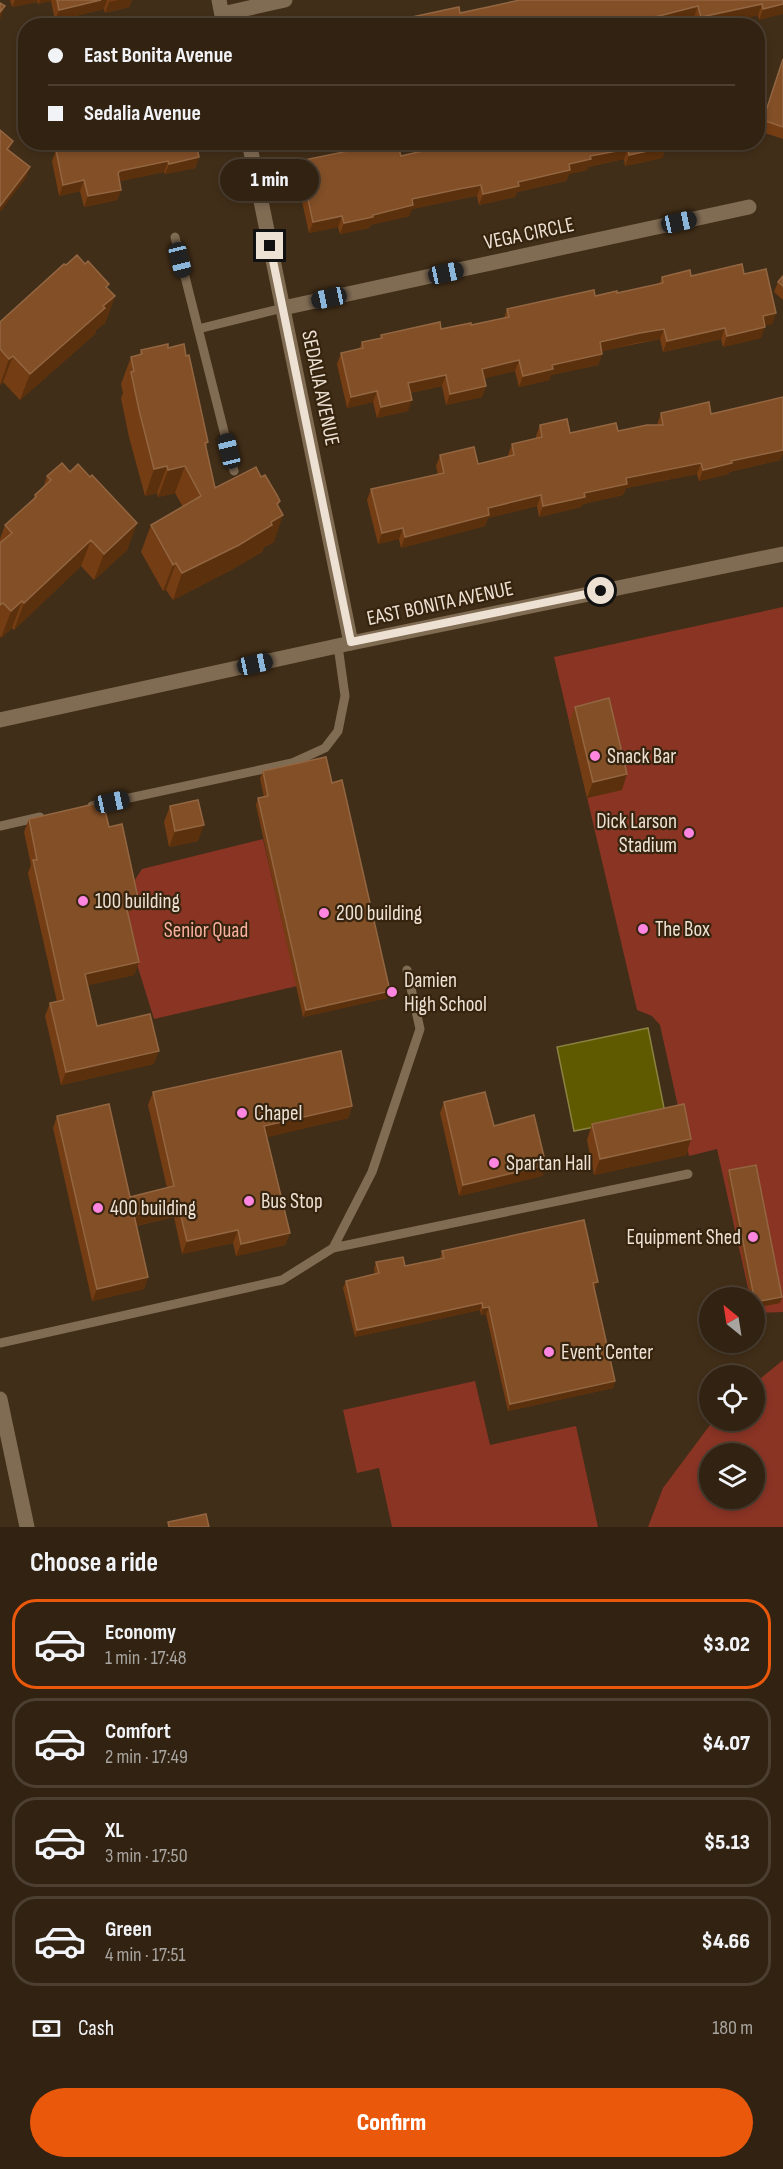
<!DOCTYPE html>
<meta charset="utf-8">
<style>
body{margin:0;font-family:"Sofia Sans Condensed",sans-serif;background:#3d2f20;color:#f1f3f6;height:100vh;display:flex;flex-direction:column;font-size:22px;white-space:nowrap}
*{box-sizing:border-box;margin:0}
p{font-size:20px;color:#a8a49f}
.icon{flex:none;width:33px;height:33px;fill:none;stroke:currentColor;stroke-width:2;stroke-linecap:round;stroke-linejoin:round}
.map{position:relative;height:1527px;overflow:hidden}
.sheet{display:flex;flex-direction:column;background:#312212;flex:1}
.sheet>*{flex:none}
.top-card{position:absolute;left:18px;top:18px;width:747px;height:132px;border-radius:24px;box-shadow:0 3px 9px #0003,0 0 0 2px #4c3f32;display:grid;align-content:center;height:132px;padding:0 30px;background:#312212}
.needle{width:39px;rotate:330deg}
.buttons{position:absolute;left:699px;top:1287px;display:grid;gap:12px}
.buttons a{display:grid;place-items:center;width:66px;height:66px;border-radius:50%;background:#312212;box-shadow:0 3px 9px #0003,0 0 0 2px #4c3f32;font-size:30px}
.end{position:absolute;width:27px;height:27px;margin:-14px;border:8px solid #ede1d4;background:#111;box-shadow:0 0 0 3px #111}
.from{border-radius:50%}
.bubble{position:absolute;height:42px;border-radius:21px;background:#312212;box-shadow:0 3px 9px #0003,0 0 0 2px #4c3f32;font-size:20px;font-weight:800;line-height:42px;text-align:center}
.car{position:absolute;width:18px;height:36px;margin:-18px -9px;border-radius:8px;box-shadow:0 0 4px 2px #0007;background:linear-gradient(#222 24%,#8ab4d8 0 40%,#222 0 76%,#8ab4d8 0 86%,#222 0)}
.top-card b{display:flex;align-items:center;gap:21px;height:57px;font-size:22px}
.top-card b+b{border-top:2px solid #4c3f32}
.top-card i{width:15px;height:15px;background:#f1f3f6}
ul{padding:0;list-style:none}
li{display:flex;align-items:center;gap:18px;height:90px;margin:0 12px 9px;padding:0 18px;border:3px solid #4c3f32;border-radius:24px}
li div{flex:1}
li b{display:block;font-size:22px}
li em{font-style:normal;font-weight:800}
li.active{border-color:#ea580c}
li>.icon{width:54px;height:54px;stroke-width:1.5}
h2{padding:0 30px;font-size:27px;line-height:72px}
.pay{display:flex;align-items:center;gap:15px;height:66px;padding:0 30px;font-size:22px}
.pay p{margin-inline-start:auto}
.button{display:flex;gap:12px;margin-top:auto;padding:12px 30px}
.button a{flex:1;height:69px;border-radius:36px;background:#ea580c;color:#fff;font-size:24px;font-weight:800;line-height:69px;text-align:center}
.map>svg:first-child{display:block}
.green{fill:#8a3424;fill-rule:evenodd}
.water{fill:#5f5a00;stroke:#8a8240;stroke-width:1.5}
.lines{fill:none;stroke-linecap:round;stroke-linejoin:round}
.lane{stroke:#806b53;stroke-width:9}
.street{stroke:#806b53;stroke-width:15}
.secondary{stroke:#806b53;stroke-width:15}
.wall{fill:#753d13}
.shaded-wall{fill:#5b300c}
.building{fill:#824f27;stroke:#936642;stroke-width:1.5}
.route{stroke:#ede1d4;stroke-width:8}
.poi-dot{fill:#fe86e0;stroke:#36240e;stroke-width:2}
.labels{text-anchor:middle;stroke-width:4.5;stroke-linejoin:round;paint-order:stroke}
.street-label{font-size:21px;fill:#ede1d4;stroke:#36240e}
.poi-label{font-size:21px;fill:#ede1d4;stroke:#36240e;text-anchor:start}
.park-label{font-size:21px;fill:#fab09f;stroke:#36240e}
</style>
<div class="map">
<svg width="783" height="1527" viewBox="0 0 783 1527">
<rect width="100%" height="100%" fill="#412e18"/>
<path class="green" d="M783,607V1312L755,1313L754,1298L750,1297L717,1149L689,1156L660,1025L652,1016L637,1010L554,657Z
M263,839L297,986L154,1019L121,913L129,889L142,869Z
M783,1360V1527H648L663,1488L713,1421L754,1420L755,1383ZM710,1454H754V1498H710Z
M475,1381L490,1445L576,1426L598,1527H392L379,1468L357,1473L343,1410Z"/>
<path class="water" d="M648,1028L665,1113L574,1131L557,1047Z"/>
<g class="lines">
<path class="lane" d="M175,237L234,471
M198,329L283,308
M92,806L292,763L325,748L338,731L345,696L338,646
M0,826L40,817
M333,1248L372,1172L420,1029L407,970
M0,1343L282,1280L333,1248L688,1174"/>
<path class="street" d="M219,0L224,26
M222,14L285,0
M249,142L351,643
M283,308L749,207"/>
<path class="secondary" d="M0,720L351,643L783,554
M0,1399L27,1527"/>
</g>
<path class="wall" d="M10,0H132L129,7L105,13L104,9L55,21L51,1L38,4L37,2L12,7Z
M783,0L759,20L758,15L710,26H697L694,17L460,13Z
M783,59V139L759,131Z
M76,142H196L199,157L195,168L165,174L164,172L120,181L121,190L117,200L84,207L80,191L59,196L52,161L56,150L77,145Z
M370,142H397L401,156L461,142H703L665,151L662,158L625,166L624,159L588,167L587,170L569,174L566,181L517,192L515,197L479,205L477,196L455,200L412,209L409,216L370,225L369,228L340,234L338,227L309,233L299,188L302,181L300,171L304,160L369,146Z
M66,265L107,288L115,296L105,323L96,330L95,334L20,400L3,382L0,385V322Z
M744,274L776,313L772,324L765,325L761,338L723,347L721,339L663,352L660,339L602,351V354L598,365L551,375L549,380L519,387L515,371L484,378L486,386L482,397L446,405L442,386L410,393L408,411L377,418L373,402L347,408L337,364L341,353L359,349L362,342L380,338L381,335L441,329L471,325L504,318L507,309L617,293L659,284L662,277Z
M783,276V300L774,292L778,282Z
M168,348L186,356L208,442L206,447L215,488L278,506L274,542L264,547L262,552L229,571L173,600L166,590L163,591L141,552L151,525L183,507L175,493L158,497L157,493L145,496L129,437L121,398L123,393L121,384L131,357L139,355L141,350Z
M783,397V453L780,460L729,472L728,474L699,481L697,474L626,488L623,495L583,504L581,507L539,517L537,506L488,518L485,526L401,548L399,539L378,544L367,500L371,489L438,475L436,466L440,455L478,464L508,457V455L512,444L536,439V436L540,425L570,433L618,431L657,425L661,413L711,414Z
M70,472L90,477L137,523L127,550L94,580L81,566L14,630L12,628L1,638L0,636V539L5,525L33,500L35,495L43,488L47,476Z
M575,707L622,790L587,798L569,722Z
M263,771L332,783L387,998L303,1017L256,805L258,798L264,797L260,778Z
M170,806L198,841L169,847L164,822Z
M29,819L109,827L133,910L128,912L139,962L134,975L88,985L97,1026L154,1064L61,1085L45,1016L50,1003L57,1002L28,873L31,865L24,832Z
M153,1092L352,1106L348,1118L267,1137L290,1233L285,1245L236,1256L233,1243L182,1254L174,1217L136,1226L148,1277L144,1289L92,1301L53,1128L57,1116L130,1197L167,1188L148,1105Z
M444,1102L494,1126L546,1165L542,1176L459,1196L440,1113Z
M592,1124L691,1139L686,1155L594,1175L587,1140Z
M729,1170L780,1303L754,1308V1298H751L727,1176Z
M442,1251L595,1289H594L615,1381L613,1388L508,1411L486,1314L481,1315L480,1310L355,1337L343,1288L346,1281L375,1274L374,1269L376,1262L405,1266L440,1259Z"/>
<path class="shaded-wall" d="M15,0H38L37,2L12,7Z
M40,0H51V1L38,4Z
M101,0H107L104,9L55,21L59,10Z
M118,0H132L129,7L105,13L109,2Z
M762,4L758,15L710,26H698L701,17Z
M783,4V14L759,20L763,9Z
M5,6L1,17L0,18V12Z
M698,6L694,17L658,26H619Z
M13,141L9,152L7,149Z
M664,142H703L665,151L662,158L625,166L629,155Z
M628,149L624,159L588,167L587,170L569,174L566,181L517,192L515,197L479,205L483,194L590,156Z
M199,157L195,168L165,174L169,164Z
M168,161L164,172L116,182L118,173L120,171Z
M30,167L26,178L0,212V206Z
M84,180L80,191L59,196L63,185Z
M481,185L477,196L455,200L412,209L409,216L370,225L369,228L340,234L344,223L412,199L459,189Z
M121,190L117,200L84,207L88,196Z
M342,216L338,227L309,233L313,222Z
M115,296L105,323L96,330L95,334L20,400L30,374Z
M776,313L772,324L759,327L763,316Z
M765,327L761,338L723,347L727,336Z
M725,328L721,339L663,352L667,341Z
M664,329L660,339L636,343L596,353L600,342L640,333Z
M602,354L598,365L551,375L549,380L519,387L523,376L552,365Z
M13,356L3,382L0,385L9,359Z
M519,360L515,371L478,380L482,369Z
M446,375L442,386L404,394L408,383Z
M486,386L482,397L446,405L450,394Z
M377,391L373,402L347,408L351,397Z
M412,400L408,411L377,418L381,407Z
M783,443V453L780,460L729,472L728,474L699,481L703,470L731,461Z
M701,463L697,474L626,488L623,495L583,504L581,507L539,517L543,506L584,493L626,478Z
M167,466L157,493L145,496L154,469Z
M185,466L175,493L158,497L168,470Z
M541,495L537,506L488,518L485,526L401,548L405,537L488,508Z
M280,501L272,522L283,515L274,542L264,547L262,552L229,571L173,600L182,573L277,504Z
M137,523L127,550L94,580L104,554Z
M403,528L399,539L378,544L382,533Z
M91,540L81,566L14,630L24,603Z
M176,563L166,590L163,591L173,565Z
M22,601L12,628L1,638L11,611Z
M627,774L622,790L587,798L593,782Z
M204,825L198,841L169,847L175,831Z
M138,898L133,910L121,913L125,901Z
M139,962L134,975L81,987L85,974Z
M390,991L387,998L303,1017L306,1010Z
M159,1051L154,1064L61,1085L66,1072Z
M352,1106L348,1118L260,1139L264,1126Z
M691,1139L686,1155L594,1175L600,1159Z
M546,1165L542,1176L459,1196L463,1185Z
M178,1204L174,1217L129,1227L134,1215Z
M238,1230L233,1243L182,1254L187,1241Z
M290,1233L285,1245L236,1256L241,1244Z
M148,1277L144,1289L92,1301L97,1289Z
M598,1282L595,1289L590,1290L593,1283Z
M782,1297L780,1303L754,1308L755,1302Z
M482,1303L480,1310L355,1337L357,1330Z
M489,1307L486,1314L481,1315L483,1308Z
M615,1381L613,1388L508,1411L510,1404Z"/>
<path class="building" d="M57,0H101L59,10Z
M520,0H783V4L763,9L762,4L701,17L698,6L620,26H370L459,7L460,13Z
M0,3L5,6L0,12Z
M783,59V127L763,120Z
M0,130L13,141L7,149L30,167L0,206Z
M83,142H196L199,157L169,164L168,161L120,171L118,173L121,190L88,196L84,180L63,185L56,150L83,144Z
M372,142H397L401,156L461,142H665L666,147L629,155L628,149L590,156L591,159L569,164L570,170L518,182L519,186L483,194L481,185L459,189L412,199L413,205L373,215V217L344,223L342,216L313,222L303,177L307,176L304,160L373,146Z
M77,255L85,264L88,261L109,284L106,287L115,296L103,306L105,308L30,374L13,356L9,359L0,349V322L64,264L66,265Z
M742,264L744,274L766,269L776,313L763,316L765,327L727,336L725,328L667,341L664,329L640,333L600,342L602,354L552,365L553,369L523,376L519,360L482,369L486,386L450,394L446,375L408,383L412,400L381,407L377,391L351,397L341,353L363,348L362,342L382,338L381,335L440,322L441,329L471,323V325L509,317L507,309L594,290L595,296L617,291V293L663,283L662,277L690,270L691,276Z
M783,276V286L778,282Z
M168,344V348L184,344L186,356L189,355L208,442L205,443L215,488L256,467L261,477L265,475L277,495L280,501L277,504L283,515L271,522L272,525L239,545L182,573L176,563L173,565L151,525L201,496L185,466L168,470L167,466L154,469L139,410L131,372L134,371L131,357L142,354L141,350Z
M783,397V450L731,461L732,463L703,470L701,463L626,478L627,484L584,493L585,497L543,506L541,495L488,508L489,515L405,537L403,528L382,533L371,489L444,473L440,455L474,447L478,464L514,455L512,444L542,437L540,425L567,419L570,433L616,423L618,431L647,425H663L661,413L709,402L711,414Z
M62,463L70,472L78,464L90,477L92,475L137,523L104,554L91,540L24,603L22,601L11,611L3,603L0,605V543L12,533L5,525L36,497L35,495L51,480L47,476Z
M609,698L627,774L593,782L575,707Z
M326,757L332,783L342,780L390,991L306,1010L258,798L268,796L263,771Z
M198,800L204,825L175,831L170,806Z
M103,802L109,827L122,824L138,898L125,901L139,962L85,974L97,1026L150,1014L159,1051L66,1072L50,1003L64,1000L33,860H37L29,819Z
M341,1051L352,1106L264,1126L290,1233L241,1244L238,1230L187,1241L178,1204L134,1215L148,1277L97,1289L57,1116L109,1104L130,1197L174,1186L153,1092Z
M485,1092L494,1126L534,1115L546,1165L463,1185L444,1102Z
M684,1104L691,1139L600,1159L592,1124Z
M756,1165L782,1297L755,1302L729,1170Z
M584,1220L598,1282L593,1283L615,1381L510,1404L489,1307L483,1308L482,1303L357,1330L346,1281L379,1273L376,1262L403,1257L405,1266L444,1258L442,1251Z
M206,1514L209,1527H169L168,1522Z"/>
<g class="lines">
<path class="route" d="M270,246L351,642L601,591"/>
</g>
<g class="poi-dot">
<circle cx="595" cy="756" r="6"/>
<circle cx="689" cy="833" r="6"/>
<circle cx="83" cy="901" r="6"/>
<circle cx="324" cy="913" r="6"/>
<circle cx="643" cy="929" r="6"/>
<circle cx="392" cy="992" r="6"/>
<circle cx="242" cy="1113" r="6"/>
<circle cx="494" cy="1163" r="6"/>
<circle cx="249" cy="1201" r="6"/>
<circle cx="98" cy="1208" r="6"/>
<circle cx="753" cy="1237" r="6"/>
<circle cx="549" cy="1352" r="6"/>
</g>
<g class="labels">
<g class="street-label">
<text transform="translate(529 233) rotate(-12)" y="7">VEGA CIRCLE</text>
<text transform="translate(321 388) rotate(78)" y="7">SEDALIA AVENUE</text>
<text transform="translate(440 603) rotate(-12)" y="7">EAST BONITA AVENUE</text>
</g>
<g class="poi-label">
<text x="607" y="763">Snack Bar</text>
<text x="677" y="828" text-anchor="end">Dick Larson<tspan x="677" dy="24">Stadium</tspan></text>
<text x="95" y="908">100 building</text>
<text x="336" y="920">200 building</text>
<text x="655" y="936">The Box</text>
<text x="404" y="987">Damien<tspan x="404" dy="24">High School</tspan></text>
<text x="254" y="1120">Chapel</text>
<text x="506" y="1170">Spartan Hall</text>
<text x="261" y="1208">Bus Stop</text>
<text x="110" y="1215">400 building</text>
<text x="741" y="1244" text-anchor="end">Equipment Shed</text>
<text x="561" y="1359">Event Center</text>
</g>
<g class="park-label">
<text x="206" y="937">Senior Quad</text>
</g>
</g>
</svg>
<div class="buttons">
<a><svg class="needle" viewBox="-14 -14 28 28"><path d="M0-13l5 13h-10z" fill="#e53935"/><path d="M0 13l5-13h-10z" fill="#a8a49f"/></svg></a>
<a><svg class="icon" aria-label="locate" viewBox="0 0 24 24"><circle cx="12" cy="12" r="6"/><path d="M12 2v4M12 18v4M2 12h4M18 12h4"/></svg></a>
<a><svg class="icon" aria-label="layers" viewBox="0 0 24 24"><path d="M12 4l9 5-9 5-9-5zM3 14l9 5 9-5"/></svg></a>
</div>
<i class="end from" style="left:601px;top:591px"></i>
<i class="end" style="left:270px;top:246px"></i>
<div class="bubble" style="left:220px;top:159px;width:99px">1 min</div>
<i class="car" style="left:679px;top:222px;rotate:78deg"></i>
<i class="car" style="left:180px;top:260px;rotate:166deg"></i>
<i class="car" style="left:446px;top:273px;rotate:78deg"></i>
<i class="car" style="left:329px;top:298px;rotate:258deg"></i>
<i class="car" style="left:229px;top:451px;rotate:346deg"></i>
<i class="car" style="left:255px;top:664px;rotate:78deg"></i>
<i class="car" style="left:112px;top:802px;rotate:78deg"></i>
<div class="top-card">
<b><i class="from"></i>East Bonita Avenue</b>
<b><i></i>Sedalia Avenue</b>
</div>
</div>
<section class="sheet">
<h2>Choose a ride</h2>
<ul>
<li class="active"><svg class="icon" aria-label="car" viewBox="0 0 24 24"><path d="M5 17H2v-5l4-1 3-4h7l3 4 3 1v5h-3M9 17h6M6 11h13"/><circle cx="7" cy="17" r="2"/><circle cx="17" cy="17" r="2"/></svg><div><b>Economy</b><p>1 min · 17:48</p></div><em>$3.02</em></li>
<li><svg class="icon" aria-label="car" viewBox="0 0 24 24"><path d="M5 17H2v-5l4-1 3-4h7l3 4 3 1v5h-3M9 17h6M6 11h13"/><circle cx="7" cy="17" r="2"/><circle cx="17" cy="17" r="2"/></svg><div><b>Comfort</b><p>2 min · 17:49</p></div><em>$4.07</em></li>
<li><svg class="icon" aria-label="car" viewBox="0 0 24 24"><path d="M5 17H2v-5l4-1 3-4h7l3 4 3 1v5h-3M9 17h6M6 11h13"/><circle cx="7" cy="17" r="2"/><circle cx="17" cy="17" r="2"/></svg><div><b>XL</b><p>3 min · 17:50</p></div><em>$5.13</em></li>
<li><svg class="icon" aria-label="car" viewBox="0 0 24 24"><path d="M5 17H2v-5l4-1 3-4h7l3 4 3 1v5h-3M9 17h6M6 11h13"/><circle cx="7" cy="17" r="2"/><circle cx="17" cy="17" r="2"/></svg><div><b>Green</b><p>4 min · 17:51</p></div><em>$4.66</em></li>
</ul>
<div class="pay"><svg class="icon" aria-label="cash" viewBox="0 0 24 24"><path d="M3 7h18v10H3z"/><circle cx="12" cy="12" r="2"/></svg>Cash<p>180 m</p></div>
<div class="button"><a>Confirm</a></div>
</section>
